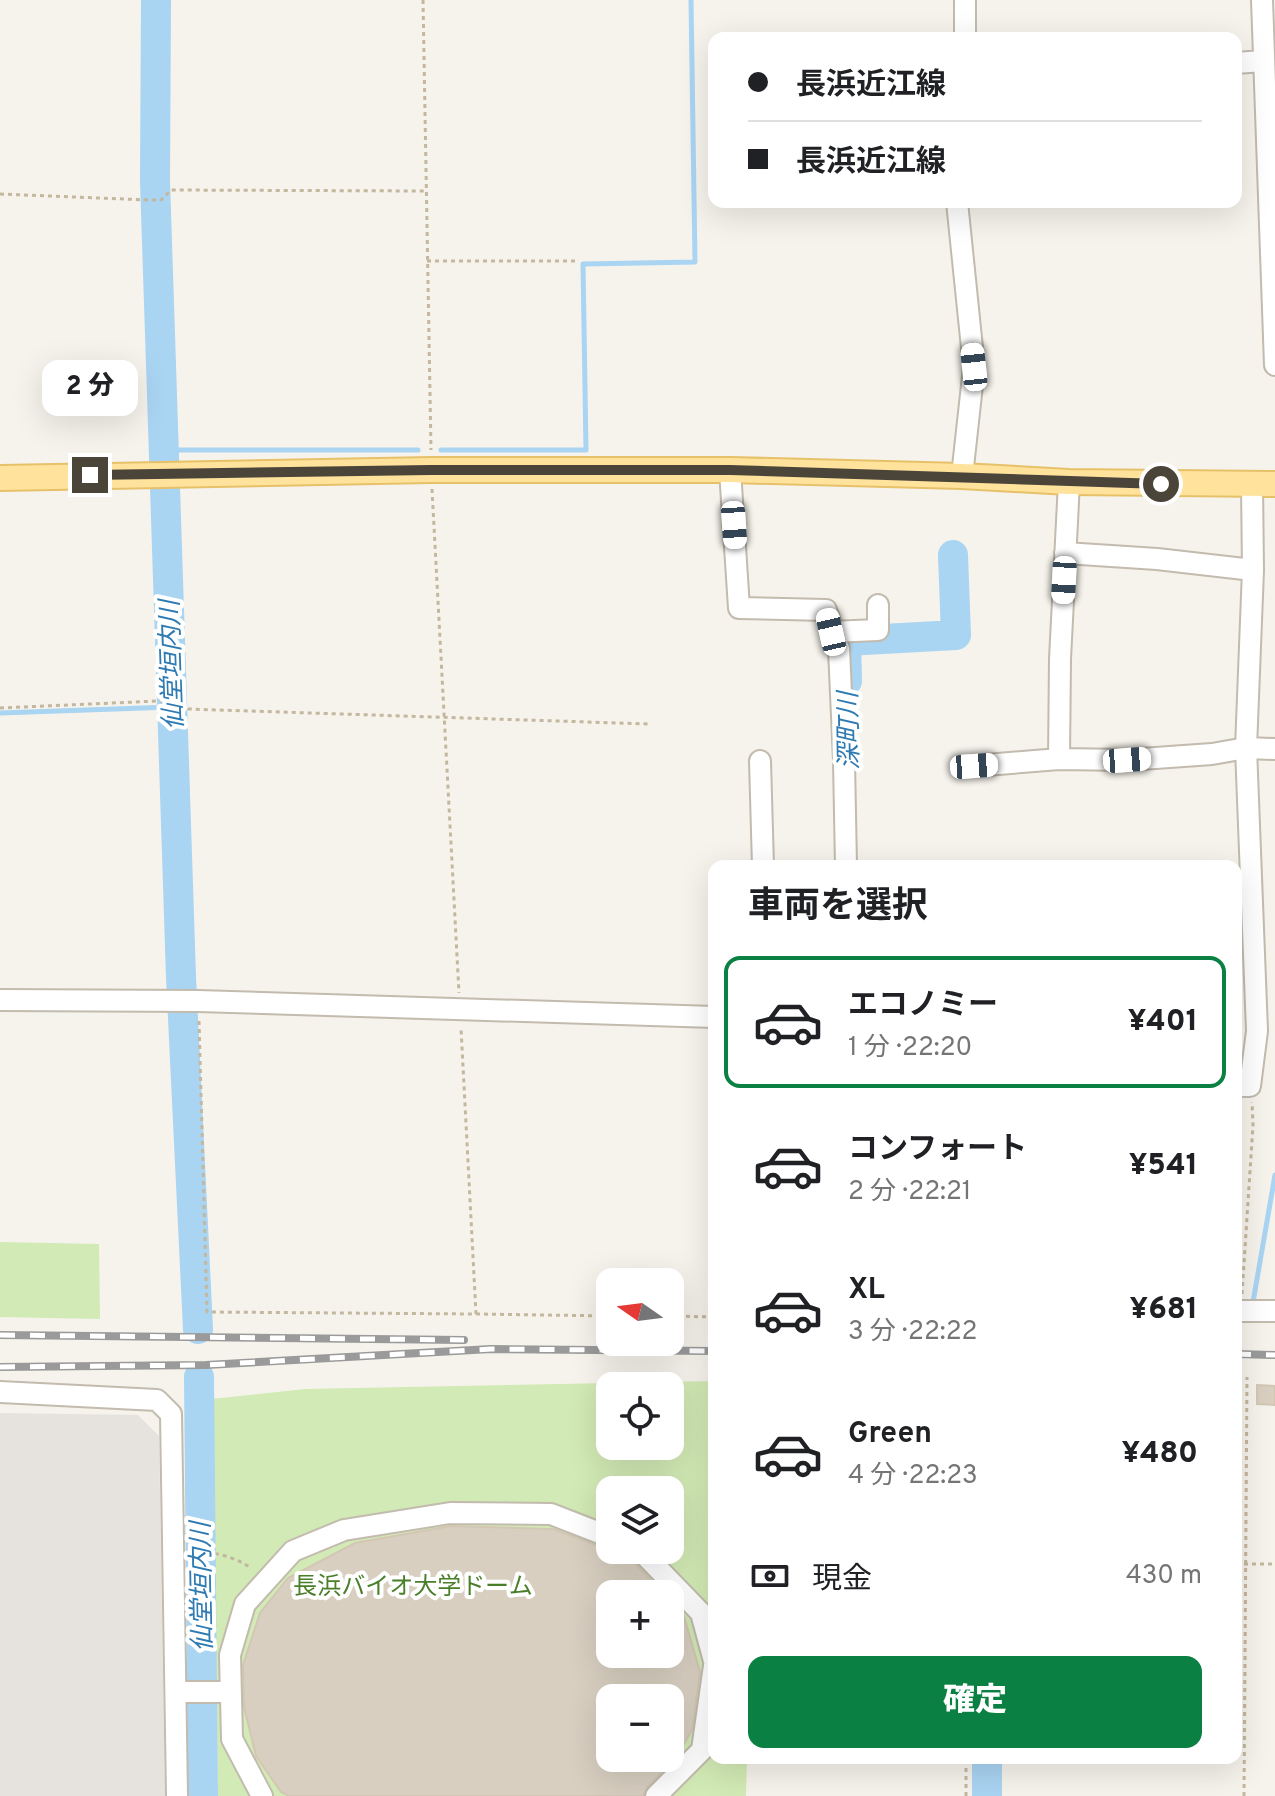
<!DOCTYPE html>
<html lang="ja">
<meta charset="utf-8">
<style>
body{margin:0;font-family:Overpass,"Noto Sans JP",sans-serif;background:#f2f2f2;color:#202124;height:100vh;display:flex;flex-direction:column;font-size:30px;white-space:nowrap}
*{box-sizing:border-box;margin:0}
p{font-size:26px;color:#757577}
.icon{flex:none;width:44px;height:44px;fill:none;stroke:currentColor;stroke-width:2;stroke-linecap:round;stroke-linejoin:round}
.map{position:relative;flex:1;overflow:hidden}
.drawer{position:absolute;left:708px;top:860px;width:534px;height:904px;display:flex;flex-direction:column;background:#fff;border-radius:16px;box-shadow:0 8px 32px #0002}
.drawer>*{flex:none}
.banner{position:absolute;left:708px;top:32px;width:534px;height:176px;border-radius:16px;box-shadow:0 8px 32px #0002;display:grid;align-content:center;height:176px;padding:0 40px;background:#fff}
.needle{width:52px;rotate:284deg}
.buttons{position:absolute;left:596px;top:1268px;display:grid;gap:16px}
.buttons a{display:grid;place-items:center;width:88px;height:88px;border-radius:16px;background:#fff;box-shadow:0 8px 32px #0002;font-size:40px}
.end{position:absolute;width:36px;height:36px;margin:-18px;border:10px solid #4b4439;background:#fff;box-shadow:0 0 0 4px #fff}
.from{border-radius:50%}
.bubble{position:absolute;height:56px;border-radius:16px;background:#fff;box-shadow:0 8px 32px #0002;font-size:26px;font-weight:800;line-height:56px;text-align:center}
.car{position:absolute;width:24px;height:48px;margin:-24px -12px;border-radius:10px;box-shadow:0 0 6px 2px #0007;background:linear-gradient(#fff 24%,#345 0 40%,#fff 0 76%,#345 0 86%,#fff 0)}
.banner b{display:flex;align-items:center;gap:28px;height:76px;font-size:30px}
.banner b+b{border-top:2px solid #e0e0e0}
.banner i{width:20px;height:20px;background:#202124}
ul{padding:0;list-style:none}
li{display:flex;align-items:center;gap:24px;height:132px;margin:0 16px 12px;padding:0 24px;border:4px solid transparent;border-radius:16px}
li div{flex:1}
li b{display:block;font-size:30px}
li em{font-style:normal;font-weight:800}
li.on{border-color:#0b8043}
li>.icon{width:72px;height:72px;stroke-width:1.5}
h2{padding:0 40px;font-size:36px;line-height:96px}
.pay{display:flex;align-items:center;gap:20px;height:88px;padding:0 40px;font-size:30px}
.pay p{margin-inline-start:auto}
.button{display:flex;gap:16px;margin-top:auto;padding:16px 40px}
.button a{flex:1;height:92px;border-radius:16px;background:#0b8043;color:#fff;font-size:32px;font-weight:800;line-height:92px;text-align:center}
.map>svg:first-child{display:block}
.industrial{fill:#e6e2dd}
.green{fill:#d2eab5;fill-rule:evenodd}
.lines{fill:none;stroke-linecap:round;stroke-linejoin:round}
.stream{stroke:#a9d4f2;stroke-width:5}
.river{stroke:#a9d4f2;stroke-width:30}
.building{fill:#d8cfc1;stroke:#d3c7b4;stroke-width:2;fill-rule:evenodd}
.minor-casing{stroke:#c2bbae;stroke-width:24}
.major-casing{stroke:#e6c16a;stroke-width:28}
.path{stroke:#c4b79f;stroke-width:3;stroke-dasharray:4 4;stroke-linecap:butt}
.minor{stroke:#fff;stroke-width:20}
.major{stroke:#ffe39c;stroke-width:24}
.rail-casing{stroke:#9a9a9a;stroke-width:8}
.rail{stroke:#fff;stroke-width:5;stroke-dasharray:15;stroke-linecap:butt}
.route{stroke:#4b4439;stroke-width:10}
.labels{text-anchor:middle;stroke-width:8;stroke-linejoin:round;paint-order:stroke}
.park-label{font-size:24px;fill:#4a7f2a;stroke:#fff}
.water-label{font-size:26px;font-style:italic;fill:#2e7ab2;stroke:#fff}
</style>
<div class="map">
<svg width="1275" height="1796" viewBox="0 0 1275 1796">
<rect width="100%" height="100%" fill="#f6f3ec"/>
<path class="industrial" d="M0,1413L138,1415L159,1436L165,1796H0Z"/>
<path class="green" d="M0,1242L99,1244L100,1319L0,1317Z
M714,1381V1758H747L746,1796H218L212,1399L305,1389ZM610,1386H670V1446H610ZM610,1490H670V1550H610ZM610,1594H670V1654H610ZM610,1698H670V1758H610Z"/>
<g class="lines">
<path class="stream" d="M164,450H418
M441,450H586L583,264L695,262L691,0
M0,713L172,707
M1252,1308L1275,1175"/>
<path class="river" d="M156,0L155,181L181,977L198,1329
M847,681L846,641L956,635L953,555
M199,1377L203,1796
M987,1796V1758"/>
</g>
<path class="building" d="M1257,1385L1275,1386V1405L1257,1404Z
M451,1526L553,1529L630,1558L664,1594H610V1654H670V1600L683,1613L700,1672L692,1730L676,1758L647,1787L643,1796H289L281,1792L256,1756L244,1707L243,1665L260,1613L288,1578L355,1543ZM610,1698H670V1758H610Z"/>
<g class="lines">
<defs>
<path id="minor" d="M1262,0L1275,365
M965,38V0
M1236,63L1263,61
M957,202L974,367L962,476
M730,470L739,608L826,610L839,649L844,761L846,866
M1065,553L1157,559L1253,570
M831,632L878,630V605
M1059,759L1060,659L1069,482
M760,761L763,866
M974,766L1059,759L1127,760L1212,754L1246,748L1275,749
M0,1000L198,1001L714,1017
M1236,1086H1250L1257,1031L1246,748L1253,570L1252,485
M1236,1311H1275
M0,1392L157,1400L171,1414L177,1796
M640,1550L701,1613L714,1661
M176,1692H231
M262,1796L232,1739L230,1655L245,1604L293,1551L344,1530L450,1513L551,1514L610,1537
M656,1796L702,1750L714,1666"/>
<path id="major" d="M0,478L431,470H730L962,476L1069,482L1275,484"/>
</defs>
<use href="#minor" class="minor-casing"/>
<use href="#major" class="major-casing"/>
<path class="path" d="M423,0L431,450
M0,194L148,200H161L171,190L425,191
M427,261H575
M432,489L459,993
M0,708L180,700L188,709L649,724
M199,1021L207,1312L476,1314L461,1028
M1242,1294L1253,1125L1252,1102
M476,1314L610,1316
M670,1316L714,1317
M191,1552C212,1551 233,1556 251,1568
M1236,1564H1275
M966,1796V1758
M1244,1796L1247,1377"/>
<use href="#minor" class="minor"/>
<use href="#major" class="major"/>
<defs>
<path id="rail" d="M0,1335L464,1340
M1236,1354L1275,1355
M0,1367L206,1365L491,1349L714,1351"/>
</defs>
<use href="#rail" class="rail-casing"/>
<use href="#rail" class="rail"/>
</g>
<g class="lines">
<path class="route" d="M90,475L431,470H730L1161,484"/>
</g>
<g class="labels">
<g class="park-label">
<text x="413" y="1594">長浜バイオ大学ドーム</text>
</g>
<g class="water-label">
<text transform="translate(171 665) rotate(-92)" y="9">仙堂垣内川</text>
<text transform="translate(848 731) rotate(-91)" y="9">深町川</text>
<text transform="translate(201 1587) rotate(-91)" y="9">仙堂垣内川</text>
</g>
</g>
</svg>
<div class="buttons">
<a><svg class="needle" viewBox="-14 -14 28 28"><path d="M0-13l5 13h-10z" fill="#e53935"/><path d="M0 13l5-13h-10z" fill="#757577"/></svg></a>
<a><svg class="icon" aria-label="locate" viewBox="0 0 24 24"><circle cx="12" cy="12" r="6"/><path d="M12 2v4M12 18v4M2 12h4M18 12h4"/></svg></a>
<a><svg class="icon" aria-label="layers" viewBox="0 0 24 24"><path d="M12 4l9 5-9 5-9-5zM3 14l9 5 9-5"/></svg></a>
<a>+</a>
<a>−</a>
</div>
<i class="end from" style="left:1161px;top:484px"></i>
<i class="end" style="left:90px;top:475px"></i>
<div class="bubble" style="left:42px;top:360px;width:96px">2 分</div>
<i class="car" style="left:974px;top:367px;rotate:354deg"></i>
<i class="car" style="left:734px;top:525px;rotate:176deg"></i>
<i class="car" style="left:1064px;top:580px;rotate:183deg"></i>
<i class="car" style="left:831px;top:632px;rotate:347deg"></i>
<i class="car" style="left:1127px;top:760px;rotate:86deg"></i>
<i class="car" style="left:974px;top:766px;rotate:86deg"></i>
<div class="banner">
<b><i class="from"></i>長浜近江線</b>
<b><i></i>長浜近江線</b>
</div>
<section class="drawer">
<h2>車両を選択</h2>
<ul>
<li class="on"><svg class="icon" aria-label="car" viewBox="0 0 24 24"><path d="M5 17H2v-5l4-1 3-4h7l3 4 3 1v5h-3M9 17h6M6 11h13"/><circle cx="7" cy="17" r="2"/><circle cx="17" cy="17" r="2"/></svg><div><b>エコノミー</b><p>1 分 · 22:20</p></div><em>¥401</em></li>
<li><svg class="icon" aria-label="car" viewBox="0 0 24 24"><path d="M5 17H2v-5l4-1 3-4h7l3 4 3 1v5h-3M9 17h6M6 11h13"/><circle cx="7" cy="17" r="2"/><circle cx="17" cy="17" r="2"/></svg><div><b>コンフォート</b><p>2 分 · 22:21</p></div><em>¥541</em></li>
<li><svg class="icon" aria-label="car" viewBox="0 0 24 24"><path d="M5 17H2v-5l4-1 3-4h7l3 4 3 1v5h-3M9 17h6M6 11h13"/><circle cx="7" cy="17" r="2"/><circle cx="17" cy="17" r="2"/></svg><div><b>XL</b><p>3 分 · 22:22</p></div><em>¥681</em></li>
<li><svg class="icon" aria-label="car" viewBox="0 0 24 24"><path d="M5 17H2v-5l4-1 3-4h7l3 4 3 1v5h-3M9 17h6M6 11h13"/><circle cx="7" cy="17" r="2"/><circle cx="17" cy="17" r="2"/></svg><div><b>Green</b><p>4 分 · 22:23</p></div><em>¥480</em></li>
</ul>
<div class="pay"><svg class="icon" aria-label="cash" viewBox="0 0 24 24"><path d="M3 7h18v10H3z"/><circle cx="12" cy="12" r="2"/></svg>現金<p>430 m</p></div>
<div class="button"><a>確定</a></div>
</section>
</div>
